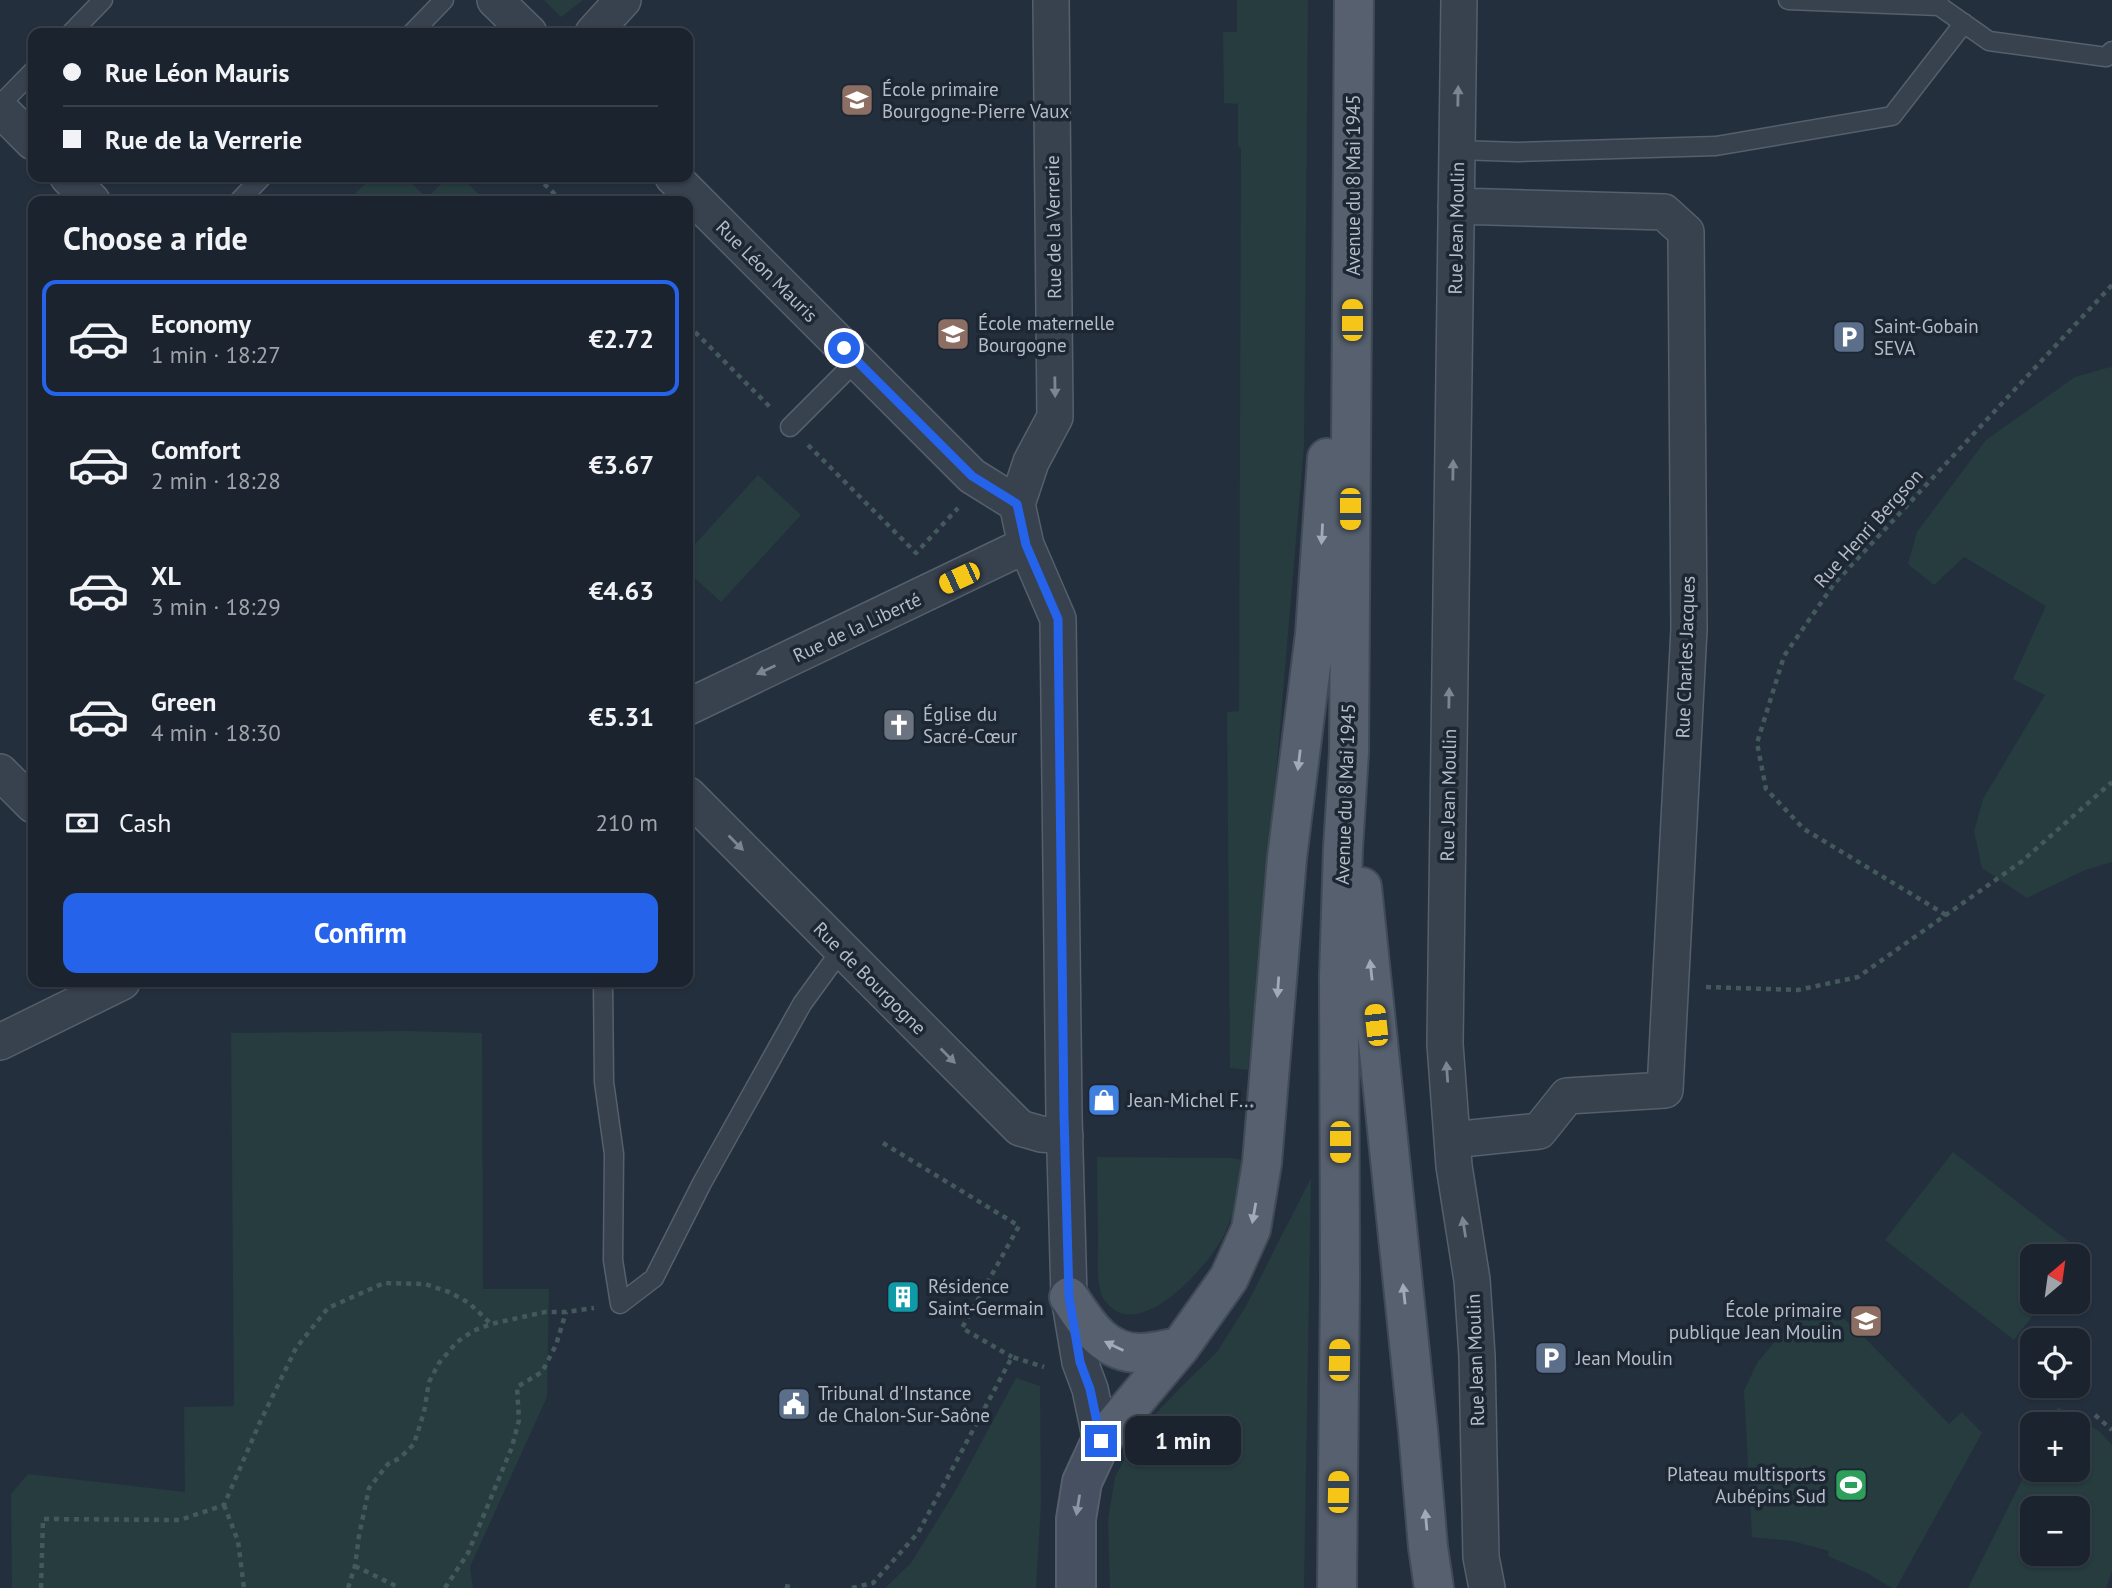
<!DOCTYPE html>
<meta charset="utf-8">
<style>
body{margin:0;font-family:"PT Sans",sans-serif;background:#282f3a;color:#f1f3f6;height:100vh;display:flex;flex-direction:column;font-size:26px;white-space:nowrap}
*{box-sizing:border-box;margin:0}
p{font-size:23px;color:#a0a4aa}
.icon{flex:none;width:38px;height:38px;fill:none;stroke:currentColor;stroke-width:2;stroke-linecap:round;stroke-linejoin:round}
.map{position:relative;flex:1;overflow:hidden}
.side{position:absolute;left:28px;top:196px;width:665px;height:791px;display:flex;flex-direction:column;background:#1b232e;border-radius:14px;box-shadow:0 2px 5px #0004,0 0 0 2px #39404a}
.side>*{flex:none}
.banner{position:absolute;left:28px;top:28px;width:665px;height:154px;border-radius:14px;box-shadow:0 2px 5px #0004,0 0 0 2px #39404a;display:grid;align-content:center;height:154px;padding:0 35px;background:#1b232e}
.needle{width:46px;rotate:29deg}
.fabs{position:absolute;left:2020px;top:1244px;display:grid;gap:14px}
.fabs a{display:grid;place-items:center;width:70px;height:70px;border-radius:14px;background:#1b232e;box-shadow:0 2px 5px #0004,0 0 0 2px #39404a;font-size:35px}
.end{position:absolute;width:32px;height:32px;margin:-16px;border:9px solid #2563eb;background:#fff;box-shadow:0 0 0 4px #fff}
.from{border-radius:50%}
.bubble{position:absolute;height:49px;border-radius:14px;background:#1b232e;box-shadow:0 2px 5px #0004,0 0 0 2px #39404a;font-size:23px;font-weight:700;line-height:49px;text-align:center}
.car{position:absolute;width:21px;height:42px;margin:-21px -10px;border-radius:9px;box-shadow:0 0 5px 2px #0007;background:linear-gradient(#f5c518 24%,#345 0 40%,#f5c518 0 76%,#345 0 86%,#f5c518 0)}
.banner b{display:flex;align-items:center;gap:24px;height:66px;font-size:26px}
.banner b+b{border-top:2px solid #39404a}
.banner i{width:18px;height:18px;background:#f1f3f6}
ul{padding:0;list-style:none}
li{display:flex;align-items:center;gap:21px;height:116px;margin:0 14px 10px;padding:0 21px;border:4px solid transparent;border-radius:14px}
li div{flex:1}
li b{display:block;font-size:26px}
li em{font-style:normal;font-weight:700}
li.on{border-color:#2563eb}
li>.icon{width:63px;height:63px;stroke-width:1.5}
h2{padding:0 35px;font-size:32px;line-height:84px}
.pay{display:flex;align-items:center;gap:18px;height:77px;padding:0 35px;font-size:26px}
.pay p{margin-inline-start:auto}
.action{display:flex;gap:14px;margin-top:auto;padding:14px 35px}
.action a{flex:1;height:80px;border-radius:14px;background:#2563eb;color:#fff;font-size:28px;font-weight:700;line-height:80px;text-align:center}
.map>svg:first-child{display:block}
.green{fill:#263c3f;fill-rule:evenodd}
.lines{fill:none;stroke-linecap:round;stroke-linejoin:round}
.lane-casing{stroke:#565f6c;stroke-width:21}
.street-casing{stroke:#565f6c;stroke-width:38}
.secondary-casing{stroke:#565f6c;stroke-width:42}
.primary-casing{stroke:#414a57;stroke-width:42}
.path{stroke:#44595c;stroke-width:4.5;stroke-dasharray:5 5;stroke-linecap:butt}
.lane{stroke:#38414e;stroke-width:18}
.street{stroke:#38414e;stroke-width:35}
.secondary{stroke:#465061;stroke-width:38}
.primary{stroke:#56606e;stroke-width:38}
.oneway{fill:#7c8592}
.oneway2{fill:#a1aab7}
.oneway3{fill:#8e96a5}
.route{stroke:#2563eb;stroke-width:9}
.labels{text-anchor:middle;stroke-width:7;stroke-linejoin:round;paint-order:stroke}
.poi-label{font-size:19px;fill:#b4bcc9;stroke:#1d2633;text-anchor:start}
.street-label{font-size:19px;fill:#b4bcc9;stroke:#1d2633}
</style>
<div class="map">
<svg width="2112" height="1588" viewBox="0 0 2112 1588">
<rect width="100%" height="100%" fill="#242f3e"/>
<path class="green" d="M544,0H583L561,17Z
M1237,0H1308L1304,446L1269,857L1248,1070L1230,1068L1227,712L1239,711L1241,148L1238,147V104L1224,103L1223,32H1237Z
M372,177H405L427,198L448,177H461L486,201H348Z
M2110,367L2112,368V862L2085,870L2027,898L1982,868L1974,831L1983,799L2045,695L2013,679L2046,606L1964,557L1934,585L1908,564L1917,532L1986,440L2075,377Z
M758,475L801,515L721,602L688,572V552Z
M404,1031L482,1033L483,1289H549L547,1397L470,1567L473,1588H12L11,1494L28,1474L185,1492L184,1407L234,1406L231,1033Z
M1953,1152L2082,1252L2077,1258V1256H2032V1302H2043L2014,1340L1885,1240Z
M1097,1157L1231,1158L1242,1160C1240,1186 1236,1209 1225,1233C1212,1262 1146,1337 1112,1308C1108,1305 1104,1300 1102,1296C1096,1280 1098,1260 1098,1243C1098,1214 1097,1186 1097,1157Z
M1311,1178L1304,1588H1110L1108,1520L1115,1477L1141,1429L1181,1387L1217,1352L1246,1306Z
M1823,1300L1864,1337L1949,1424L1962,1412L1982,1433L1896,1588H1892L1867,1573L1828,1556L1829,1551L1792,1541L1752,1537L1744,1391L1757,1363L1778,1338L1802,1314Z
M1016,1378L1040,1386L1041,1504L1036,1588H885L911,1563L953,1495Z
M2058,1407L2099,1431L2112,1445V1571L2106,1588H1968L2032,1460V1470H2077V1424H2049ZM2032,1508H2077V1554H2032Z"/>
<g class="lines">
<defs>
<path id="lane" d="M1788,0L1939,6V0
M1939,6L1989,41L2106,57L2112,51
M71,33L103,0
M412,33L444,0
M0,105L33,71
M1457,150L1518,152L1716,146L1892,116L1964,23
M239,201L262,177
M790,427L856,361
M603,982L604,1082L614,1154L613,1260L620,1304L654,1278L702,1183L802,1004L842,949"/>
<path id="street" d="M495,0L529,33
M1051,0L1055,417L1031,462L1017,504L1026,545L1058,619L1064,1115L1069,1297L1080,1362L1090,1389L1101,1441
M1459,0L1445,1044L1454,1166L1472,1280L1477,1356L1481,1557L1487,1588
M593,33L623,0
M0,109L33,142
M68,177L92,201
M673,177L972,476L1017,504
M688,707L1026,545
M0,772L33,805
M688,795L1020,1128L1041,1134L1065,1136
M0,1042L122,982
M1452,1140L1539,1131L1567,1096L1665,1090L1689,629L1686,232L1664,212L1456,206"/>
<path id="secondary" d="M1076,1588V1519L1082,1482L1101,1441"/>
<path id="primary" d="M1362,887L1418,1430L1428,1547L1434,1588
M1069,1297C1087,1324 1104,1354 1141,1353C1153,1353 1167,1349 1180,1347
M1101,1441L1180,1347L1229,1278L1251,1229L1262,1163L1287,858L1315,634L1327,458
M1337,1588L1340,1280L1339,976L1343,849L1349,752L1354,0"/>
</defs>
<use href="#lane" class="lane-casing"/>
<use href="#street" class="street-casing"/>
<use href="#secondary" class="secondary-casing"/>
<use href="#primary" class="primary-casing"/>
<path class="path" d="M537,177L562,201
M688,325L772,409
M808,445L916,553L958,508
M1946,915L1804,829L1766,789L1757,743L1784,656L1834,584L2112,285
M1706,987L1798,990L1858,977L2021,862L2112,782
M883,1143L1019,1226L962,1328L1012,1357
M2095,1415L2112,1430
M224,1505L238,1541L244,1588
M355,1566L400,1588
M785,1586L795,1588
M41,1588L43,1519L180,1520L224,1505L260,1422L296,1348L328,1308L384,1283L425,1284L449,1292L469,1303L491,1324
M348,1588L355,1566L359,1536L369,1488L388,1464L400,1458L414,1444L424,1412L429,1382L439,1363L457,1342L473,1331L491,1324L545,1312H566L594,1308
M445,1588L468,1553L512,1447L519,1420L517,1387L542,1372L556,1345L566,1312
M852,1588L873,1583L918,1533L1012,1357L1044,1367"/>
<use href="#lane" class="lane"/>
<use href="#street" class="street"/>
<use href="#secondary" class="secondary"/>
<use href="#primary" class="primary"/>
</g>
<defs><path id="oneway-solid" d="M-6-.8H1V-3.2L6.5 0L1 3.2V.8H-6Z" transform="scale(1.75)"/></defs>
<g class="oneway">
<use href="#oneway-solid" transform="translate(1458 96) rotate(-89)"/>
<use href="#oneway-solid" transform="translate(1055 387) rotate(89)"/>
<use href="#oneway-solid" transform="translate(1453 470) rotate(-89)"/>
<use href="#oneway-solid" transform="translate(766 670) rotate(155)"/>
<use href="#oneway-solid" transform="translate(1449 698) rotate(-89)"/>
<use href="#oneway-solid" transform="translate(736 843) rotate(45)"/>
<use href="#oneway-solid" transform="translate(948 1056) rotate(45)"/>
<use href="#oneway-solid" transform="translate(1447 1072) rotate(-94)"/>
<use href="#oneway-solid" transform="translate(1464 1227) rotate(-99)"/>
</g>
<g class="oneway2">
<use href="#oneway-solid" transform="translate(1322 534) rotate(93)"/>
<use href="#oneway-solid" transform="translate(1299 760) rotate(97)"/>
<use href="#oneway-solid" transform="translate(1371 970) rotate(-96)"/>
<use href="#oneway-solid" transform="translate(1278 987) rotate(94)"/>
<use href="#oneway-solid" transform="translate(1254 1213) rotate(100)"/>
<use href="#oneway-solid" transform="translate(1404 1294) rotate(-96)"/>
<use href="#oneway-solid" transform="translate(1114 1346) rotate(-154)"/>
<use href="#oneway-solid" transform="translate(1426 1520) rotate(-95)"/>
</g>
<use class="oneway3" href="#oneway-solid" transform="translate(1078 1505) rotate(99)"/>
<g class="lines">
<path class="route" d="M844,348L972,476L1017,504L1026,545L1058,619L1064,1115L1069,1297L1080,1362L1090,1389L1101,1441"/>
</g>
<defs>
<symbol id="school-square" viewBox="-11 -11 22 22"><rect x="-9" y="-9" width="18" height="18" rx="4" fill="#8d6e63" stroke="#1d2633"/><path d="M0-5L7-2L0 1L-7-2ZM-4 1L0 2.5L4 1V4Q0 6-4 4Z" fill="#fff"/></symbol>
<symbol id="parking-square" viewBox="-11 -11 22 22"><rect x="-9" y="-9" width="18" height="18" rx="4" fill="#5c6f8a" stroke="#1d2633"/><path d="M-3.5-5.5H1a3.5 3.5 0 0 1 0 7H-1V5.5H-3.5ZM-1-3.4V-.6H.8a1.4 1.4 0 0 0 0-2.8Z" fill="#fff"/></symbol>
<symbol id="church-square" viewBox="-11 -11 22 22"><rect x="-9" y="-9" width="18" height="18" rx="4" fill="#6b7280" stroke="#1d2633"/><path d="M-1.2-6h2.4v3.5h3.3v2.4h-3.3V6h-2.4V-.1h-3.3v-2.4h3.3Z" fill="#fff"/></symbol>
<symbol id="shop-square" viewBox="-11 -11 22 22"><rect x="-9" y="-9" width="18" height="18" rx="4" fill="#3f7fe0" stroke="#1d2633"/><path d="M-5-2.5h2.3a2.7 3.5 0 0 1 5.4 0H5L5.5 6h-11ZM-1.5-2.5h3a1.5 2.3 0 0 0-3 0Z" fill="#fff"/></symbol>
<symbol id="building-square" viewBox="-11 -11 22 22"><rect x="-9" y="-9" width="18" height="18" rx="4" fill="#0f9aa8" stroke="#1d2633"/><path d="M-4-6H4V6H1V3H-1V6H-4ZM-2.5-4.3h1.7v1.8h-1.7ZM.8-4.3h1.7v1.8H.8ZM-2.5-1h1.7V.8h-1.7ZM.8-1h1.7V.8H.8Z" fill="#fff"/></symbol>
<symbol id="civic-square" viewBox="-11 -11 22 22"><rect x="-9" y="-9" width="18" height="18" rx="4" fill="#5c6f8a" stroke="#1d2633"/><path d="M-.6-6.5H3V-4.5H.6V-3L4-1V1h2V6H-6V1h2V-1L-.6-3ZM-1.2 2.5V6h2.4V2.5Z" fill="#fff"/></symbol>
<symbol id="stadium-square" viewBox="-11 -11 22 22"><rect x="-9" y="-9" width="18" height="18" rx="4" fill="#2e9e5b" stroke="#1d2633"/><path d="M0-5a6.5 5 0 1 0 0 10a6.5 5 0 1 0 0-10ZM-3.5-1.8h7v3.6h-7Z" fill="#fff"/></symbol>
</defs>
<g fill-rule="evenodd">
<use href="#school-square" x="838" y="81" width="38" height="38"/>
<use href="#school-square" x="934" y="315" width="38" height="38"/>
<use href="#parking-square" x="1830" y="318" width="38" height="38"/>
<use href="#church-square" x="880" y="706" width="38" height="38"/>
<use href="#shop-square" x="1085" y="1081" width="38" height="38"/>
<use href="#building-square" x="884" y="1278" width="38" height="38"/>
<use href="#school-square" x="1847" y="1302" width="38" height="38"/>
<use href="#parking-square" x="1532" y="1339" width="38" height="38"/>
<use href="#civic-square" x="775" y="1385" width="38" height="38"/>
<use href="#stadium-square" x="1832" y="1466" width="38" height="38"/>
</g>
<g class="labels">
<g class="poi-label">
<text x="882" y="96">École primaire<tspan x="882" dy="22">Bourgogne-Pierre Vaux</tspan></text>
<text x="978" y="330">École maternelle<tspan x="978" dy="22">Bourgogne</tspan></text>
<text x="1874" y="333">Saint-Gobain<tspan x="1874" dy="22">SEVA</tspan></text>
<text x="923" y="721">Église du<tspan x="923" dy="22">Sacré-Cœur</tspan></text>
<text x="1128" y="1107">Jean-Michel F...</text>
<text x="928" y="1293">Résidence<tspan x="928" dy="22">Saint-Germain</tspan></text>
<text x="1842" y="1317" text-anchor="end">École primaire<tspan x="1842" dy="22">publique Jean Moulin</tspan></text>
<text x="1576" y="1365">Jean Moulin</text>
<text x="818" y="1400">Tribunal d'Instance<tspan x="818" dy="22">de Chalon-Sur-Saône</tspan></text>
<text x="1826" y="1481" text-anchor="end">Plateau multisports<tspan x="1826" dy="22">Aubépins Sud</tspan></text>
</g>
<g class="street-label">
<text transform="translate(1353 185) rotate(-90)" y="7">Avenue du 8 Mai 1945</text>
<text transform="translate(1053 227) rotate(-91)" y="7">Rue de la Verrerie</text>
<text transform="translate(1456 228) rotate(-89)" y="7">Rue Jean Moulin</text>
<text transform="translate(767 271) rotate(45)" y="7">Rue Léon Mauris</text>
<text transform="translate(1868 528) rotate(-48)" y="7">Rue Henri Bergson</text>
<text transform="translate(857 627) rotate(-25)" y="7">Rue de la Liberté</text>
<text transform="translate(1685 657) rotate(-88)" y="7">Rue Charles Jacques</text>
<text transform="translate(1345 794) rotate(-88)" y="7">Avenue du 8 Mai 1945</text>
<text transform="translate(1448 795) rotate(-89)" y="7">Rue Jean Moulin</text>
<text transform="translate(870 978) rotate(45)" y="7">Rue de Bourgogne</text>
<text transform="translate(1475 1360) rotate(-92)" y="7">Rue Jean Moulin</text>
</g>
</g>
</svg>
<div class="fabs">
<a><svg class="needle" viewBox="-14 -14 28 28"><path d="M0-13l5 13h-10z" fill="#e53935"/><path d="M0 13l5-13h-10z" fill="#a0a4aa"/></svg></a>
<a><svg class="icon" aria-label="locate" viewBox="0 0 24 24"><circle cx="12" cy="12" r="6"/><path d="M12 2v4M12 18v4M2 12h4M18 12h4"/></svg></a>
<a>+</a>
<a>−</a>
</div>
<i class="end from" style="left:844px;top:348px"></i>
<i class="end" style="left:1101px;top:1441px"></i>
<div class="bubble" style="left:1125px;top:1416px;width:116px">1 min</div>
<i class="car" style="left:1352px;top:320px;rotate:0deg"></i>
<i class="car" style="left:1350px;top:509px;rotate:180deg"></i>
<i class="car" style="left:959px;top:578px;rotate:245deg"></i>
<i class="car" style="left:1376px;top:1025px;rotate:354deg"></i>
<i class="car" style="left:1340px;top:1142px;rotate:180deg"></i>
<i class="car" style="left:1339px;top:1360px;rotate:1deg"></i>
<i class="car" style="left:1338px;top:1492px;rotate:1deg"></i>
<div class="banner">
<b><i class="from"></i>Rue Léon Mauris</b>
<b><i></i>Rue de la Verrerie</b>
</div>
<section class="side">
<h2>Choose a ride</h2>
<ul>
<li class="on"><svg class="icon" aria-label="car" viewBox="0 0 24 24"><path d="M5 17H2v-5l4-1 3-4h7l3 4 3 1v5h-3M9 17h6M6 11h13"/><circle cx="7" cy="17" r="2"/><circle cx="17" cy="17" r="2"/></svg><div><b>Economy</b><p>1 min · 18:27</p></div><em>€2.72</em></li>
<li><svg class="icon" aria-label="car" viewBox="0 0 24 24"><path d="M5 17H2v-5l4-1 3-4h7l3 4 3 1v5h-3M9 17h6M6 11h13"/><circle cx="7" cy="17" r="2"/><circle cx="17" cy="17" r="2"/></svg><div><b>Comfort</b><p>2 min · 18:28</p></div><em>€3.67</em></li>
<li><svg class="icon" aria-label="car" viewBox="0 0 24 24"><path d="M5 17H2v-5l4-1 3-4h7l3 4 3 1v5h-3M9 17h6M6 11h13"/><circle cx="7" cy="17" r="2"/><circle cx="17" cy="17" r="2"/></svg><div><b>XL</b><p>3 min · 18:29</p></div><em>€4.63</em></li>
<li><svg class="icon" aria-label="car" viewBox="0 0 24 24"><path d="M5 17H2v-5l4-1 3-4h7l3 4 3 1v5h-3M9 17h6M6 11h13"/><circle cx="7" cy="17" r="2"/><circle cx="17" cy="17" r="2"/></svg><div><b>Green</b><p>4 min · 18:30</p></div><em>€5.31</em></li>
</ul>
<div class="pay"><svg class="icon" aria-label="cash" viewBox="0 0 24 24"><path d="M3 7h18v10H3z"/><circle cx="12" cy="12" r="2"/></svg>Cash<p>210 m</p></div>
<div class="action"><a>Confirm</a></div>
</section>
</div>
